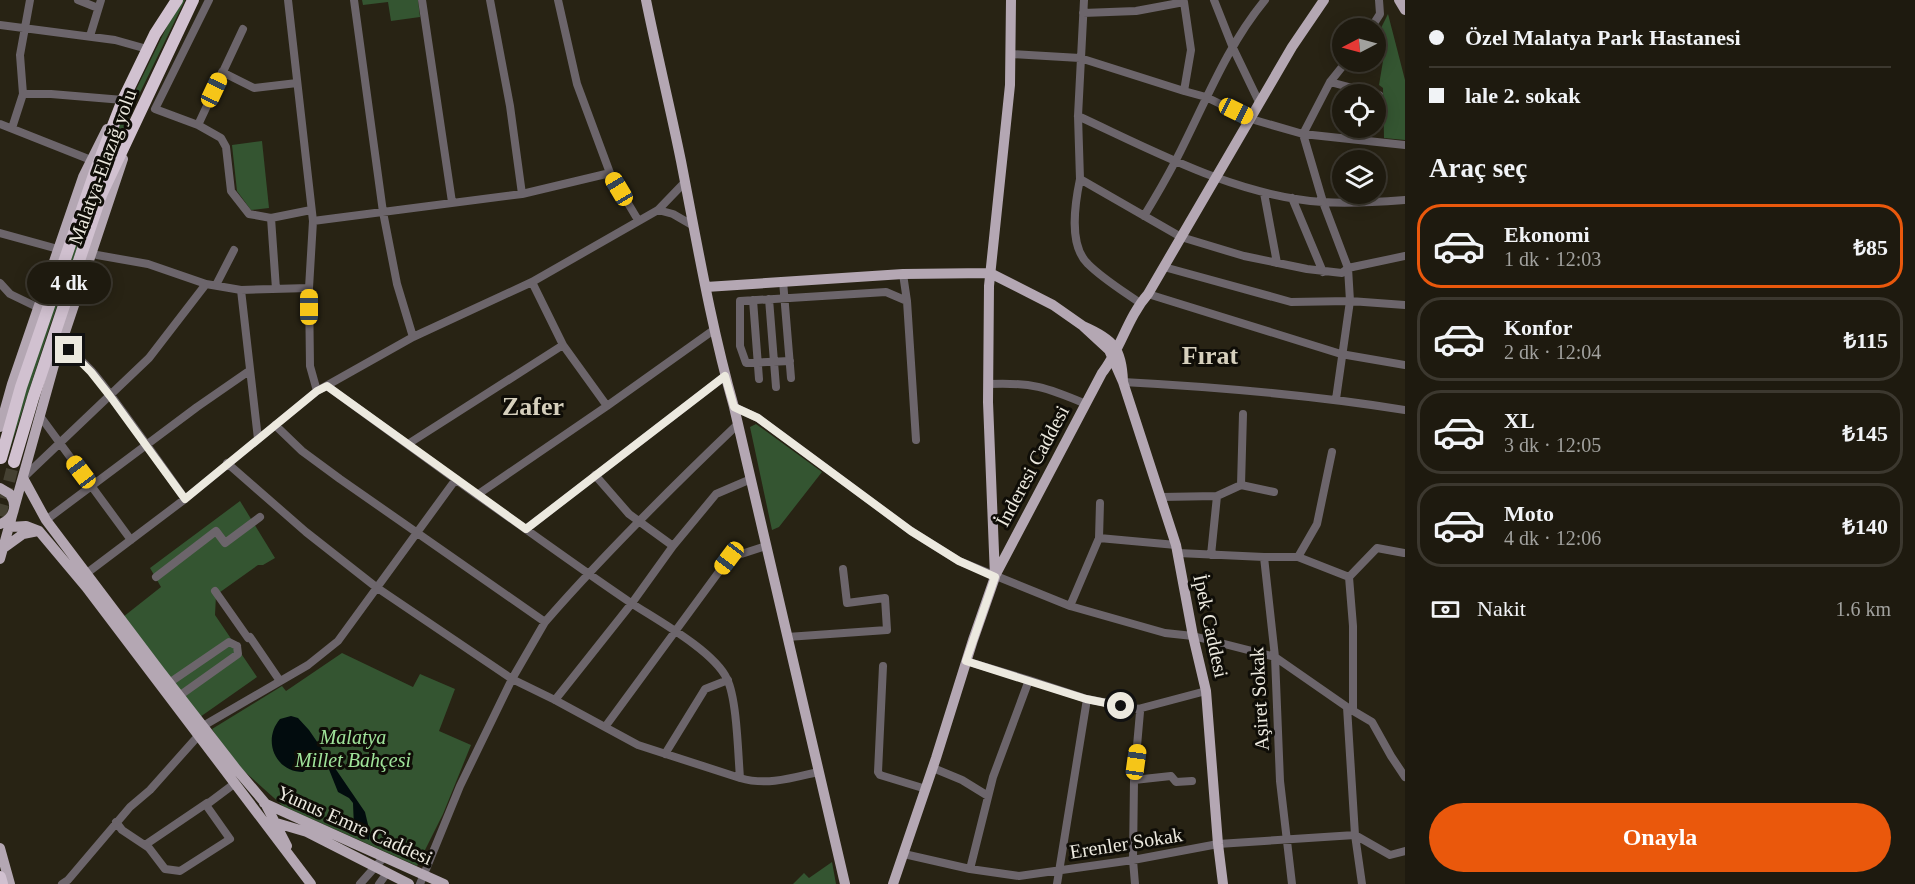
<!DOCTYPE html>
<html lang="tr">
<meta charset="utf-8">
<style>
body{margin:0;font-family:"Times New Roman",serif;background:#262318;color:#f1f3f6;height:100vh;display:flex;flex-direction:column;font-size:22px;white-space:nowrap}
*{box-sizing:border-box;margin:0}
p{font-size:20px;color:#a1a19e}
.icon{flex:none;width:33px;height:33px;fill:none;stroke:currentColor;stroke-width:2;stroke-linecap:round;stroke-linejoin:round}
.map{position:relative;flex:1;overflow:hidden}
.details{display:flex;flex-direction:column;background:#1e1a0f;width:510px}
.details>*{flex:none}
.guide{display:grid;align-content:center;height:132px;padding:0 24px;background:#1e1a0f}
.needle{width:39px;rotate:264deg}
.tools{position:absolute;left:1332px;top:18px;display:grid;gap:12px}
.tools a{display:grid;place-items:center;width:54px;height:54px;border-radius:50%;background:#1e1a0f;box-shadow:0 3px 15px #0003,0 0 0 2px #3c382f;font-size:30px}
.end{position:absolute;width:27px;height:27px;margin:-14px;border:8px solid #ece9df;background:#111;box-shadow:0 0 0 3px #111}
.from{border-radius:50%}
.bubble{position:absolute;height:42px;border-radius:21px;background:#1e1a0f;box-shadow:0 3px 15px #0003,0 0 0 2px #3c382f;font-size:20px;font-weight:700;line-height:42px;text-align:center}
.car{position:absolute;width:18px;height:36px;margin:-18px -9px;border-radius:8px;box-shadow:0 0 4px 2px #0007;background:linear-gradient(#f5c518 24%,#345 0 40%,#f5c518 0 76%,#345 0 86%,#f5c518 0)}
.guide b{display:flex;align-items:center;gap:21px;height:57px;font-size:22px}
.guide b+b{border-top:2px solid #3c382f}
.guide i{width:15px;height:15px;background:#f1f3f6}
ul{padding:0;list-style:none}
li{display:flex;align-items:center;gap:18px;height:84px;margin:0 12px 9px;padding:0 12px;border:3px solid #3c382f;border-radius:24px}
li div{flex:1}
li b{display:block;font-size:22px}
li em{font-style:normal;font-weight:700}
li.active{border-color:#ea580c}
li>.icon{width:54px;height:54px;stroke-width:1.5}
h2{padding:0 24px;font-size:27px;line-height:72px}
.pay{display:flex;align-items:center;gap:15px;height:66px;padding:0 24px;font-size:22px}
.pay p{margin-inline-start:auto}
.primary-button{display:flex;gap:12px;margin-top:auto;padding:12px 24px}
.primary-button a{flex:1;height:69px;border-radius:36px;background:#ea580c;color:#fff;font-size:24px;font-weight:700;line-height:69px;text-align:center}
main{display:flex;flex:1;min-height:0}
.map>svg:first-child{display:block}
.green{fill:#345531}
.water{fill:#020c0e}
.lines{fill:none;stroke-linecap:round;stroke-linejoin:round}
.highway-tunnel{stroke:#454132;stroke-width:12;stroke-dasharray:12 6;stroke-linecap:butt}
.minor{stroke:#6c656b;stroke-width:8}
.major{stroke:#b4a7b3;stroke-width:10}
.highway{stroke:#d1c1d0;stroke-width:12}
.route{stroke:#ece9df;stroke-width:8}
.labels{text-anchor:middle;stroke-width:6;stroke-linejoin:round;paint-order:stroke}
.street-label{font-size:20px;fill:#ece9df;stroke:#0f0d07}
.park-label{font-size:20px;font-style:italic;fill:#a0e49a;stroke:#0f0d07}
.district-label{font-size:26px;font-weight:bold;fill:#d6d0bd;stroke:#0f0d07}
</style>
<main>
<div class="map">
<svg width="1405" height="884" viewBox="0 0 1405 884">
<rect width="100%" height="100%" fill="#282314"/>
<path class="green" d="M180,0H185L132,109L103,174L49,329L8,455L4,454L99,172L128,106Z
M362,0H418L420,17L391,21L388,2L363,5Z
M1388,14L1405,80V140L1384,138L1383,88L1379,85L1385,49L1376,40V38Z
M262,141L269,208L251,210L237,191L232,145Z
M756,424L822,472L779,527L772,530L750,427Z
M240,501L275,558L263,565H258L216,595L215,615L257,677L200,717L123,617L161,587L150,568Z
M342,653L413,687L420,674L455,689L439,731L471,745L443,814L417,866L283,806L243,770L226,750L212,729L282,686L286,691Z
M832,862L836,884H793L804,873L809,878Z"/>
<path class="water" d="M291,716L298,718L309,730L365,812L370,833L369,840L357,834L354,828L353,803L349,798L338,792L326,762L318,760L303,772C275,772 262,740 280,719Z"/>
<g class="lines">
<path class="highway-tunnel" d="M0,516L14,462"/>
<path class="minor" d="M78,0L98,8
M209,0L155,109L198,125L221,138L226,147L231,191L249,214L271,218L311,210
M288,0L313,221L309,288L310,366L317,391
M354,0L383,212L397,284L413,337
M422,0L452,202
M558,0L577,84L610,173L638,220
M1214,0L1233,48L1259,102
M1083,13L1136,11L1184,2L1183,0
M0,25L115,40L147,49
M1371,28L1380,14L1379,0
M90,36L101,0
M1011,54L1080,58L1184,91L1191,50L1184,2
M1346,62L1330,82L1303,134L1405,145
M222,72L254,88L297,83
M1330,82L1379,95
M1184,91L1206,97L1251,119L1303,134L1323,202L1348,268L1350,301L1336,399
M23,94L20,55L30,0
M1078,116C1156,152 1236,196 1323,202C1350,204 1378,202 1405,200
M0,124L91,160
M198,125L243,29
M12,128L23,94H51L123,100
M1080,179L1078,116L1084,0
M1264,193L1277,263
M522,194L610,173
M1292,198L1323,272
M658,210L673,214L692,225
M1144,216C1155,198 1166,179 1176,160C1204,106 1226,47 1265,0
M271,218L276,289
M313,221L522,194L510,106L490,0
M0,233L58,249
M91,252L97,255L148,264L206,284L241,290L258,439
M1164,267L1291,302L1350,301L1405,305
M903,274L907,301
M783,281L791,378
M532,282L563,345L607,406L715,329
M0,283L10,294L39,308
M216,285L234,250
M241,290L309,288
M1148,294L1341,354L1405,365
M769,299L776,387
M753,300L759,379
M1140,303C1123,291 1103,279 1088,264C1068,245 1075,203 1080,179L1181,237L1244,256L1307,269L1342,273L1348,268L1405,256
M60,345C87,359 106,389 123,412C144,441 165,470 185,499
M790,361L746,363L740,346V301L886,292L907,301L916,440
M1123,382C1218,387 1311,395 1405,410
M988,384C1031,382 1046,387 1086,404
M327,386L477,495L607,406
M734,407L758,418L911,531L959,561L1070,606L1099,538L1176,545
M40,416L131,540
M275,425L302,451L340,479L545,622C606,552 671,488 738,424
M408,444L563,345
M227,463L306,532L376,587L512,679L555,700L638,745L740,778C767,786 792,778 818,772
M595,475L629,514L673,546
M23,478L149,358L206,284
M1241,485L1274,492
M477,495C529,531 579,568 631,603C657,620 714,651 727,679C737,699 738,754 740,778
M1161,497L1217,496L1241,485L1243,414
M46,520L197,407L249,371
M526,529L725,376
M1099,538L1100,503
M1178,553L1264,557H1298L1349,577
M1211,555L1217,496
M1264,557L1275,657L1280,781L1292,884
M1298,557L1317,524L1332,452
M83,576L185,499L317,391L413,337L532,282L658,210L684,183
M156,577L216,531L225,543L260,517
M215,591L248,638
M1070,606L1165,633L1193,636L1275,657L1347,707L1355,835L1362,884
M250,637L280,681
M787,637L887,630L885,598L847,603L843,569
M966,661L1029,680L993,777L970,869
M883,666L878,772L880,775L926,789
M1029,680L1087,699
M169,683L229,642L237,646
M179,696L238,654L237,646
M555,700L632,603L673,546L716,494L751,479
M1350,709L1372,722L1391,756L1405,777
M1353,711V626L1349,577L1377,548L1404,553
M203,726L308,665L338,641L456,479
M605,727L729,558L766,546
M665,754L705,689L728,680
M933,768L962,780L988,796
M1134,780L1171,776L1176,782L1192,781
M116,822L122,830L149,848L165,869L180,871L230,839L206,805L234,784
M1355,835L1390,855L1405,851
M145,845L207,803
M904,854L970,869L1019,876L1133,860L1218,844L1355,835
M62,884L68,880L130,807L150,790L199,735
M360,884L384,857
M379,884L387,873
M420,884L460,786L512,679L545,622
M1057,884L1087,699L1138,709L1206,691
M1135,884L1133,860L1134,780L1140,712L1138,709"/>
<path class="major" d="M646,0C657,54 670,107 681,161C697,243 711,326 734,407L845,884
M1399,0L1405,10
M706,287L903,274L990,273L1053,305L1083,326L1109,350L1123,382C1122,348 1113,339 1083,326
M1123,382L1176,545L1193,636L1206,691L1218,844L1223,884
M0,427L12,384L83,177L107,129
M23,478L46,520L160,671L237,770L265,803L287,846
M0,488L10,494C18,506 14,519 0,524
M10,527L26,526L39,531L86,587L311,884
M5,547L23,534L38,531
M0,559L54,365L123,159
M996,574L1102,373C1121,349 1127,318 1148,294L1292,47L1324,0
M264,803L444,884
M273,822L307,832L409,884
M0,848L10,884
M893,884L936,758L973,640L995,577L988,402L989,286L1010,85L1011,0"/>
<path class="highway" d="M1,458L21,387L95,172L123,100L155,34L177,0
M14,462L33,398L101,195L193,0
M0,877L2,884"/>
</g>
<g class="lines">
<path class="route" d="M69,350L91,372L110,396L185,499L317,391L327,386L526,529L725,376L734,407L758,418L911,531L959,561L995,577L966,661L1086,699L1121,706"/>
</g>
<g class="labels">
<g class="street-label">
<text transform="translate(102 167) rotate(-70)" y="7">Malatya-Elazığ yolu</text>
<text transform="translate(1032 466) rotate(-62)" y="7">İnderesi Caddesi</text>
<text transform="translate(1211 626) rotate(78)" y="7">İpek Caddesi</text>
<text transform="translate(1259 699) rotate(-93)" y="7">Aşiret Sokak</text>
<text transform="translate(355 825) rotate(24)" y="7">Yunus Emre Caddesi</text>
<text transform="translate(1126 843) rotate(-9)" y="7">Erenler Sokak</text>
</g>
<g class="park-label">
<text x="353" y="744">Malatya<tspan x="353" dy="23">Millet Bahçesi</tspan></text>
</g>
<g class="district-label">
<text x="1210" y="364">Fırat</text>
<text x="533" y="415">Zafer</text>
</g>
</g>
</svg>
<div class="tools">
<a><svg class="needle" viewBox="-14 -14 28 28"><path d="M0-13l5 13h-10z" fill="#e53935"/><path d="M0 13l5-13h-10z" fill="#a1a19e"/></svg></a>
<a><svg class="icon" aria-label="locate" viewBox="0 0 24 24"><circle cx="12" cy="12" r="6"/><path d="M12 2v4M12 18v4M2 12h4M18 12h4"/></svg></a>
<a><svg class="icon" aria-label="layers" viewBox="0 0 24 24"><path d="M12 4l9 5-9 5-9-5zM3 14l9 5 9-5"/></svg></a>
</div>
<i class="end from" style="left:1121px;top:706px"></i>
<i class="end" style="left:69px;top:350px"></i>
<div class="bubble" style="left:27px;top:262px;width:84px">4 dk</div>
<i class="car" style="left:214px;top:90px;rotate:25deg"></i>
<i class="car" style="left:1236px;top:111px;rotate:116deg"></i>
<i class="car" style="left:619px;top:189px;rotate:329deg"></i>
<i class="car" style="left:309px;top:307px;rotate:0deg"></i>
<i class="car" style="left:81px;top:472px;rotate:323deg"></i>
<i class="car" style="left:729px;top:558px;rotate:217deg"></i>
<i class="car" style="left:1136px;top:762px;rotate:8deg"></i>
</div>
<section class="details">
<div class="guide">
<b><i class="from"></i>Özel Malatya Park Hastanesi</b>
<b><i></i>lale 2. sokak</b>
</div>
<h2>Araç seç</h2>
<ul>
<li class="active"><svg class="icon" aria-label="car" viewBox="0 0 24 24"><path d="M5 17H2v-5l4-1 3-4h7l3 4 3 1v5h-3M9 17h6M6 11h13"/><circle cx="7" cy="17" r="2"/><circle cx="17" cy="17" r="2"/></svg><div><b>Ekonomi</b><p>1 dk · 12:03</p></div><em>₺85</em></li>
<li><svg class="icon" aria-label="car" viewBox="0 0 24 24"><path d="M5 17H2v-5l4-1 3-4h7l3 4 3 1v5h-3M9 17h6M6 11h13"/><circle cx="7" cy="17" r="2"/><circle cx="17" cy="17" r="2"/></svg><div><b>Konfor</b><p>2 dk · 12:04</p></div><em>₺115</em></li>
<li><svg class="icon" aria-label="car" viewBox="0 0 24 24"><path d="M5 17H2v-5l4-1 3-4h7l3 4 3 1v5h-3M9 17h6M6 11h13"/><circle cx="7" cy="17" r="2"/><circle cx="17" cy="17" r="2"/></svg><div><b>XL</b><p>3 dk · 12:05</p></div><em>₺145</em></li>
<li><svg class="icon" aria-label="car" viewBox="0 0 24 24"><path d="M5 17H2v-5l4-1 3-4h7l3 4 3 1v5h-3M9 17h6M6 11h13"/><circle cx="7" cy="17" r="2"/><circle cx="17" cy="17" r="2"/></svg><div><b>Moto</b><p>4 dk · 12:06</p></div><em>₺140</em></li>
</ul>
<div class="pay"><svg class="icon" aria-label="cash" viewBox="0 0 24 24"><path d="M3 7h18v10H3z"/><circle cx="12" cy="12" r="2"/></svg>Nakit<p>1.6 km</p></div>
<div class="primary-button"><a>Onayla</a></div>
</section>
</main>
